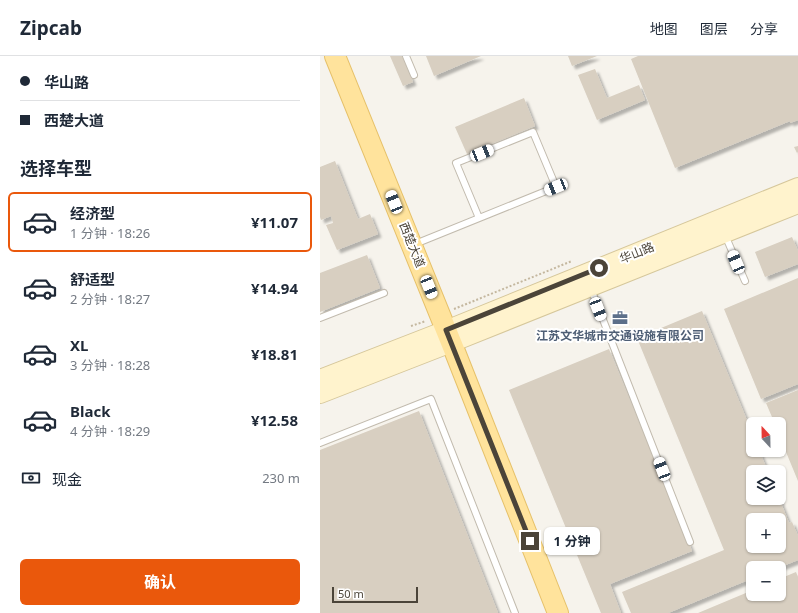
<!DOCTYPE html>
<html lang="zh">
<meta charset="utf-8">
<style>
body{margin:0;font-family:"Noto Sans","Noto Sans SC",sans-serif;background:#f6f6f7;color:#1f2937;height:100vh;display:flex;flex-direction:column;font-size:15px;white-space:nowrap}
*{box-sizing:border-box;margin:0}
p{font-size:13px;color:#747a83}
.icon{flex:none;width:22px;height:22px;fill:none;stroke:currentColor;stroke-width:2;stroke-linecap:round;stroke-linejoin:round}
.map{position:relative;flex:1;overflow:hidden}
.drawer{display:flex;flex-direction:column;background:#fff;width:320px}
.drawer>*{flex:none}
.banner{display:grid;align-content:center;height:88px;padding:0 20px;background:#fff}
.needle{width:26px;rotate:338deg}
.buttons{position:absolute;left:426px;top:361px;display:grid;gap:8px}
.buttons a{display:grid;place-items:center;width:40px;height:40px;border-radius:6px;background:#fff;box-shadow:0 1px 3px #0004;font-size:20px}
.scale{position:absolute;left:12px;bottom:10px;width:86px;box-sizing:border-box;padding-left:4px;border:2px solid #4b4439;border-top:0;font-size:11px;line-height:14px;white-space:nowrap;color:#4b4439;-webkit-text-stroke:3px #fff;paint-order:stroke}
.end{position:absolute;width:18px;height:18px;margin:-9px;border:5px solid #4b4439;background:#fff;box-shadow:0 0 0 2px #fff}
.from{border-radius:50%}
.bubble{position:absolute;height:28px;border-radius:6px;background:#fff;box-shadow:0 1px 3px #0004;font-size:13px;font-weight:700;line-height:28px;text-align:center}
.car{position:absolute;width:12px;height:24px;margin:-12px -6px;border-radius:5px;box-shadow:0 0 3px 1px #0007;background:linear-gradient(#fff 24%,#345 0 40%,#fff 0 76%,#345 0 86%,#fff 0)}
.banner b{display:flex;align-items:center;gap:14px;height:38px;font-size:15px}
.banner b+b{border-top:1px solid #e0e1e3}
.banner i{width:10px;height:10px;background:#1f2937}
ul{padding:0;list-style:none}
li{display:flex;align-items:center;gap:12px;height:60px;margin:0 8px 6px;padding:0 12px;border:2px solid transparent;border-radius:6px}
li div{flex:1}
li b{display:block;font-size:15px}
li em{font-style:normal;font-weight:700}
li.selected{border-color:#ea580c}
li>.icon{width:36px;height:36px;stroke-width:1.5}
h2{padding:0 20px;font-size:18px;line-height:48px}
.pay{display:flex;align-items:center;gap:10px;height:44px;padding:0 20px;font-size:15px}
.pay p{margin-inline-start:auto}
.button{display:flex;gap:8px;margin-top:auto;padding:8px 20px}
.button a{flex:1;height:46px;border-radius:6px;background:#ea580c;color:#fff;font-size:16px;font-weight:700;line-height:46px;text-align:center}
header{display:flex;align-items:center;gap:24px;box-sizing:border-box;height:56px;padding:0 20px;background:#fff;border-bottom:1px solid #e0e1e3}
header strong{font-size:19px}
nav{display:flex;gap:22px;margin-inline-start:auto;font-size:14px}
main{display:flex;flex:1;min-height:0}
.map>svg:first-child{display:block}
.building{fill:#d8cfc1;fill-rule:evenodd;filter:url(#shadow)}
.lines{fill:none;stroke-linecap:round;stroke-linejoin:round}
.lane-casing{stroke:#c2bbae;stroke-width:8}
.secondary-casing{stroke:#d6c79b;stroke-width:20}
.primary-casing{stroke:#e6c16a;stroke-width:22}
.path{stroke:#c4b79f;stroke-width:2;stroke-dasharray:2 2;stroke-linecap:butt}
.lane{stroke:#fff;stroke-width:6}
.secondary{stroke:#fff3cd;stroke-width:18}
.primary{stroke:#ffe39c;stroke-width:20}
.route{stroke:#4b4439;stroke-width:5}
.labels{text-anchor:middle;stroke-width:4;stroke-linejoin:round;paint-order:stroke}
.street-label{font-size:12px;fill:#4b4439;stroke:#fff}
.service-label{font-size:12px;font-weight:bold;fill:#4e5e75;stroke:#fff}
</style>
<header>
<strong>Zipcab</strong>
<nav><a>地图</a><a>图层</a><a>分享</a></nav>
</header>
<main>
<section class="drawer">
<div class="banner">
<b><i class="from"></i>华山路</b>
<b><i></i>西楚大道</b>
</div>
<h2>选择车型</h2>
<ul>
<li class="selected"><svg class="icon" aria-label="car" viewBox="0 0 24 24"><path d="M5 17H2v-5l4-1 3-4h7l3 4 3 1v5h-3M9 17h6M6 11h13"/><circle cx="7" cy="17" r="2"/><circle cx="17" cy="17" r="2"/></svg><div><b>经济型</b><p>1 分钟 · 18:26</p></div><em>¥11.07</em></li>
<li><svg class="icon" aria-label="car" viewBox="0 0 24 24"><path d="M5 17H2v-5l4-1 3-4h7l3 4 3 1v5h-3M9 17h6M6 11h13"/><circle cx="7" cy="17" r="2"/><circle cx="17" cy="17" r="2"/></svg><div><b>舒适型</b><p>2 分钟 · 18:27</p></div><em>¥14.94</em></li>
<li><svg class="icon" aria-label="car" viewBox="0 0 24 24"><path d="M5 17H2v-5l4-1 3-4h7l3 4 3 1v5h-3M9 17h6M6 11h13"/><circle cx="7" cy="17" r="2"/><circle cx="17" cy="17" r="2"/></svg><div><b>XL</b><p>3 分钟 · 18:28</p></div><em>¥18.81</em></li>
<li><svg class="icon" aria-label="car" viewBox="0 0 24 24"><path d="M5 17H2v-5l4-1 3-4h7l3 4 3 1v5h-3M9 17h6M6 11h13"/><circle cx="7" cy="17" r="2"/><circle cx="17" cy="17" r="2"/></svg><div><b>Black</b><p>4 分钟 · 18:29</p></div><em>¥12.58</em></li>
</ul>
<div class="pay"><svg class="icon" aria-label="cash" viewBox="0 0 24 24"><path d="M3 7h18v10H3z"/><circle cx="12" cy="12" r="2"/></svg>现金<p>230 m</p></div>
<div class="button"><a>确认</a></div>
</section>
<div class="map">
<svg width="478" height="557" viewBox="0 0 478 557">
<defs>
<filter id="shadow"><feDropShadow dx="3.5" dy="3.5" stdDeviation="1" flood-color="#0004"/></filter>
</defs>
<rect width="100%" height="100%" fill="#f6f3ec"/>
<path class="building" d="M70,0H82L93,26L83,30Z
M106,0H161L114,20Z
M248,0H277L252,10Z
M318,0H478V64L470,67V65L355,112L311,3Z
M275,13L287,42L319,29L325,44L277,64L258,19Z
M204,42L215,70L147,98L135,71Z
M478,90V96L477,97L474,91Z
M15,105L38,163L50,158L58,178L17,194L6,169L13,167L11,160L1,164L0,161V111Z
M472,181L478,195V208L445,221L435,196Z
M47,199L60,232L0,256V217Z
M478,222V328L441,343L404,253Z
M382,255L433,379V394H439L448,416H433V442H459L469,467L472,466L478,480V504L458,512H433V522L348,557H311L302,536L404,494L317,282ZM433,464H459V490H433Z
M289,293L372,495L290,528L301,557H281L189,334Z
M478,334V425L459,379V368H455L446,347Z
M99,355L178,557H0V394Z
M476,516L478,521V557H378L433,534V538H459V523Z"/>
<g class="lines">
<defs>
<path id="lane" d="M86,0L94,19
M405,179L425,225
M95,188L236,131L213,76L136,107L159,162
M271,233L370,486
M0,262L64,237
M0,387L111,343L195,557"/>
<path id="secondary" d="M0,323L126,274L478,131
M0,338L131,287L478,148"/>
<path id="primary" d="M15,0L135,296L238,557"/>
</defs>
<use href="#lane" class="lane-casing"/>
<use href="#secondary" class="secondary-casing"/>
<use href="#primary" class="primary-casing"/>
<path class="path" d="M134,253L252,205
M91,270L106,265"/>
<use href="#lane" class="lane"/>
<use href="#secondary" class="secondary"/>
<use href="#primary" class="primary"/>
</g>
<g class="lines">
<path class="route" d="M210,485L126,274L279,212"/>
</g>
<defs>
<symbol id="office-bare" viewBox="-9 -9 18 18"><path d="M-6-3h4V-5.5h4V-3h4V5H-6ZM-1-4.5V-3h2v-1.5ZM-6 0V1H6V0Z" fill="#5c6f8a" stroke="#fff" stroke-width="2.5" paint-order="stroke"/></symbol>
</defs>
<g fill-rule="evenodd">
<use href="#office-bare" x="289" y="251" width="22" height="22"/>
</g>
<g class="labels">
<g class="street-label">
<text transform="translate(92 189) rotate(68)" y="4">西楚大道</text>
<text transform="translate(317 197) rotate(-22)" y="4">华山路</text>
</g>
<g class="service-label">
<text x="300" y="284">江苏文华城市交通设施有限公司</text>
</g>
</g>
</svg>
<div class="buttons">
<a><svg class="needle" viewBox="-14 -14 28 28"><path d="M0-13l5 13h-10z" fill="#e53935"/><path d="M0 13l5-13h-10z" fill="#747a83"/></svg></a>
<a><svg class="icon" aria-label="layers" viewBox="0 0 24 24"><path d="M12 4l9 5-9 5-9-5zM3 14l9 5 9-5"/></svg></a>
<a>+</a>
<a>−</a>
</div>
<div class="scale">50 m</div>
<i class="end from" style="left:279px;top:212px"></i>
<i class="end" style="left:210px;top:485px"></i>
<div class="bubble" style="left:224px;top:471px;width:56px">1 分钟</div>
<i class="car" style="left:162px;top:97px;rotate:68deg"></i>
<i class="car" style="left:236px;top:131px;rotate:248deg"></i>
<i class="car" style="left:74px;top:146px;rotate:338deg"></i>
<i class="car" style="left:416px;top:206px;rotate:337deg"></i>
<i class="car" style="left:109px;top:231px;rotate:158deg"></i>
<i class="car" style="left:278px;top:253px;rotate:159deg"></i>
<i class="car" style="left:342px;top:413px;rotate:339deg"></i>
</div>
</main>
